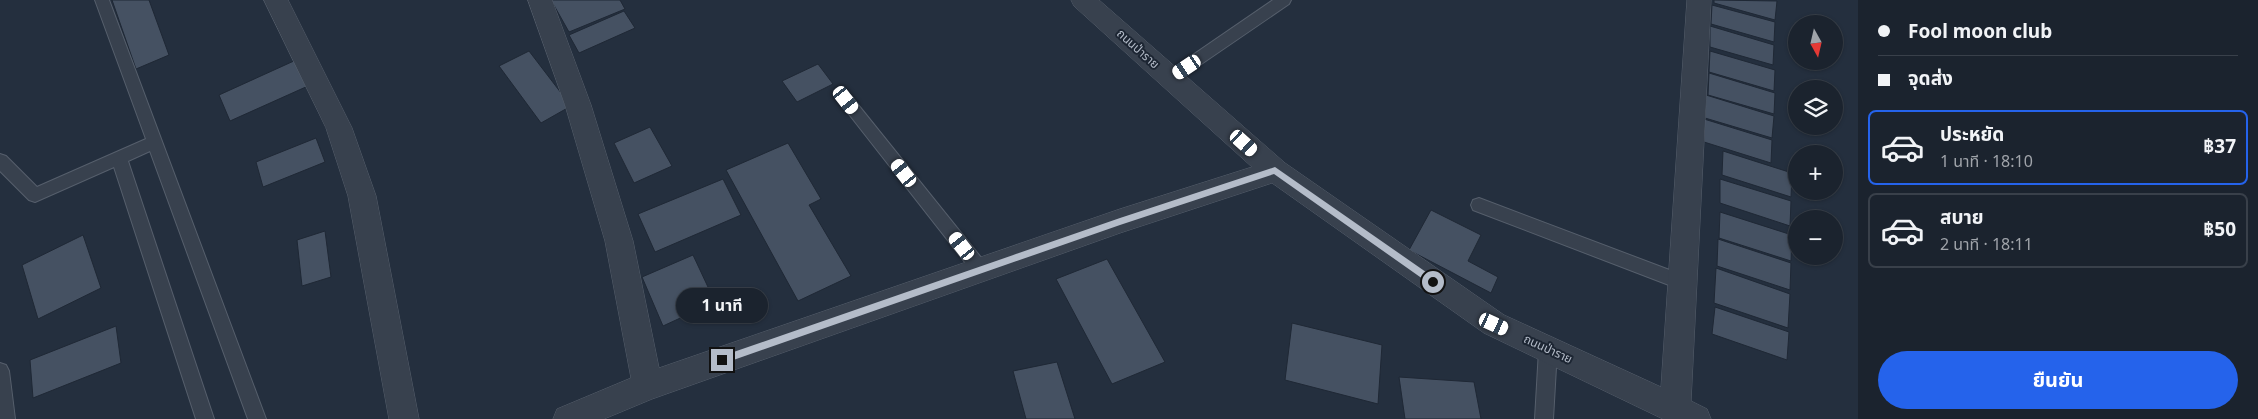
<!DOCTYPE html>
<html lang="th">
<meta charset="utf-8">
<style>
body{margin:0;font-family:"Noto Sans","Noto Sans Thai",sans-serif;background:#242b36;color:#f1f3f6;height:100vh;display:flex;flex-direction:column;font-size:19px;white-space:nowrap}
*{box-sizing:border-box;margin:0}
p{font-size:16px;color:#a0a4aa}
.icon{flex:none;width:28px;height:28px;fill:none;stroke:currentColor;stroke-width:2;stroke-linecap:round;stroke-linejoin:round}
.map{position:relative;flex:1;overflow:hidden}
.drawer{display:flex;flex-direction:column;background:#1b232e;width:400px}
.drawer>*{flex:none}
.top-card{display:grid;align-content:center;height:110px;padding:0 20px;background:#1b232e}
.needle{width:32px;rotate:172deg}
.tools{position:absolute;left:1788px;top:15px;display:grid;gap:10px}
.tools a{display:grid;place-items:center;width:55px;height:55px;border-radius:50%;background:#1b232e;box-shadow:0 1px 4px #0004,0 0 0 1px #39404a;font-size:25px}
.end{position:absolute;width:22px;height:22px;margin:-11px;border:6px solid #b4bcc9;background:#111;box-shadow:0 0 0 2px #111}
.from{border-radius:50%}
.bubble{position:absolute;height:35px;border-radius:18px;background:#1b232e;box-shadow:0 1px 4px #0004,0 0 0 1px #39404a;font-size:16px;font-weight:700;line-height:35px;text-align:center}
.car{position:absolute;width:15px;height:30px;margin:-15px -8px;border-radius:6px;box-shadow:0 0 4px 1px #0007;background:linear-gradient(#fff 24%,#345 0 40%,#fff 0 76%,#345 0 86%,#fff 0)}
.top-card b{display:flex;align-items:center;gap:18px;height:48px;font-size:19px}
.top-card b+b{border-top:1px solid #39404a}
.top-card i{width:12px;height:12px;background:#f1f3f6}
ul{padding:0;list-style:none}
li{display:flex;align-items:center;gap:15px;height:75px;margin:0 10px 8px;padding:0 10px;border:2px solid #39404a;border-radius:8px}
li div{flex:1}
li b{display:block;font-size:19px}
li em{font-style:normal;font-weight:700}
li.on{border-color:#2563eb}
li>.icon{width:45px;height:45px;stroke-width:1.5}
.cta{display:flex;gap:10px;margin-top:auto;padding:10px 20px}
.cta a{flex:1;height:58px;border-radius:30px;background:#2563eb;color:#fff;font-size:20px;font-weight:700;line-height:58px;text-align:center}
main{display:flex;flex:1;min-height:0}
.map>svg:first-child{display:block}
.building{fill:#455162;stroke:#1f2835}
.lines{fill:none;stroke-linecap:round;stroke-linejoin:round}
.lane-casing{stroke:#565f6c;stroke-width:2}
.street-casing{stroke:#565f6c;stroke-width:1}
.lane{fill:#38414e;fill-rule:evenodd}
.street{fill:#38414e;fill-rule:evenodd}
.route{fill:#b4bcc9}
.labels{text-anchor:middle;stroke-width:4;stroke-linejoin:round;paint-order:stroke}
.street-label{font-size:12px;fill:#b4bcc9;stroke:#1d2633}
</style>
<main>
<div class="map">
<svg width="1858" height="419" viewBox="0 0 1858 419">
<rect width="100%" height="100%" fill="#242f3e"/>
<path class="building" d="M112,0H149L169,55L136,69Z
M551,0H620L625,9L569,32Z
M1714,0L1777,1L1775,20L1714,3Z
M1712,5L1775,22L1774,42L1711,24Z
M624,11L635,28L579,53L569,35Z
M1710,26L1774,45L1773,65L1710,47Z
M529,51L571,106L541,123L499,66Z
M1710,51L1775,70L1774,91L1709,72Z
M296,60L308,86L230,121L219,95Z
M818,64L833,84L797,102L782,81Z
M1709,73L1775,93L1774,114L1708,95Z
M1706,95L1774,116L1772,138L1705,118Z
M1704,119L1772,140L1771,163L1704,142Z
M650,127L672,166L634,183L614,143Z
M316,138L325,162L263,187L256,162Z
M788,143L821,199L809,205L851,276L798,301L726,170Z
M1723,151L1792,173L1791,197L1722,175Z
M723,179L741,215L655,252L638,214Z
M1720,179L1791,201L1790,226L1720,203Z
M1431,210L1481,235L1468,261L1498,277L1491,293L1409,250Z
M1720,212L1792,235L1791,261L1719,238Z
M325,231L331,277L302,286L297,240Z
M83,235L101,288L38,319L22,265Z
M1718,239L1791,263L1790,290L1717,266Z
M693,255L715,302L663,326L642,277Z
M1107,259L1165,362L1112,384L1056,279Z
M1716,268L1790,294L1788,328L1714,303Z
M1715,307L1789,332L1787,360L1712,334Z
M1292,323L1382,345L1378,404L1285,380Z
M116,326L121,363L33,398L30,360Z
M1057,362L1075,419H1026L1013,371Z
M1399,377L1474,382L1481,419H1405Z"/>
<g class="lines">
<defs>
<path id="lane" d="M95,0H109L266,419H248L150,151L128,161L214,419H196L114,167L35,202L29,200L0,171V154L6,156L37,187L146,139Z
M1273,0H1291L1289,4L1175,82H1165L1162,78L1165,74Z
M846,94L851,96L987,265L989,270L987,275L981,277L975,275L841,104L838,100L841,96Z
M1479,198L1688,277L1690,282L1688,287L1682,290L1473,210L1471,205L1473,200Z
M1548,342L1554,344L1557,350L1553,419H1535L1539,350L1542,344Z
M0,363L6,365L9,371L15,419H0Z"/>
<path id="street" d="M264,0H288L352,128L376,196L419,419H389L348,196L326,128Z
M528,0H552L591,105L633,241L659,368L1120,209L1252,167L1074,6L1071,0H1099L1285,163L1504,315L1661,387L1687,0H1711L1691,401L1707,409L1711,419H1663L1484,333L1272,183L1120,233L652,399L604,419H553L557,409L631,378L605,241L565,105Z"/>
</defs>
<use href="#lane" class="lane-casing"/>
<use href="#street" class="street-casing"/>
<use href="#lane" class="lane"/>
<use href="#street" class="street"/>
</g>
<path class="route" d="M1275,167L1436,279V284H1430L1274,174L1120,225L722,364L718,360L722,356L1120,218Z"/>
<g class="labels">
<g class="street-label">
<text transform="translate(1138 49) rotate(42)" y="4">ถนนป่าราย</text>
<text transform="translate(1548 349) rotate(25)" y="4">ถนนป่าราย</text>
</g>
</g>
</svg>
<div class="tools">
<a><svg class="needle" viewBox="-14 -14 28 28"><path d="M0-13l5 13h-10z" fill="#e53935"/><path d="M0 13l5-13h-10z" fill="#a0a4aa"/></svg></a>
<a><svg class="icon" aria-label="layers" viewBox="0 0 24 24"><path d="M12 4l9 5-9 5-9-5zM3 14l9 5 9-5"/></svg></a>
<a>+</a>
<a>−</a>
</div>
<i class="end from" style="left:1433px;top:282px"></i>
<i class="end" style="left:722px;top:360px"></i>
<div class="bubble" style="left:676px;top:288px;width:92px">1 นาที</div>
<i class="car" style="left:1187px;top:67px;rotate:236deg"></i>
<i class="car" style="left:846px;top:100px;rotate:142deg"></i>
<i class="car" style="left:1244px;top:143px;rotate:132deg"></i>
<i class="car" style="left:904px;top:173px;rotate:322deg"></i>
<i class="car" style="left:962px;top:246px;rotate:322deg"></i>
<i class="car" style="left:1494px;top:324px;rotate:115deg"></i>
</div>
<section class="drawer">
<div class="top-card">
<b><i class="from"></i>Fool moon club</b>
<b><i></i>จุดส่ง</b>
</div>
<ul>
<li class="on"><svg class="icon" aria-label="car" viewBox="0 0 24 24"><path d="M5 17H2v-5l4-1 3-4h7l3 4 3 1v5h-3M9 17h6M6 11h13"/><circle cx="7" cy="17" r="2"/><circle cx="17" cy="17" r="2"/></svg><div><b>ประหยัด</b><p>1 นาที · 18:10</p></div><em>฿37</em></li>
<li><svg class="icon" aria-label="car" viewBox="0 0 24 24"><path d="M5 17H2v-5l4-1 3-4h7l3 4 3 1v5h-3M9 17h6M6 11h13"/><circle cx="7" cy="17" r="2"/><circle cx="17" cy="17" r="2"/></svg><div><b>สบาย</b><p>2 นาที · 18:11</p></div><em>฿50</em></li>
</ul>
<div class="cta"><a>ยืนยัน</a></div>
</section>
</main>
